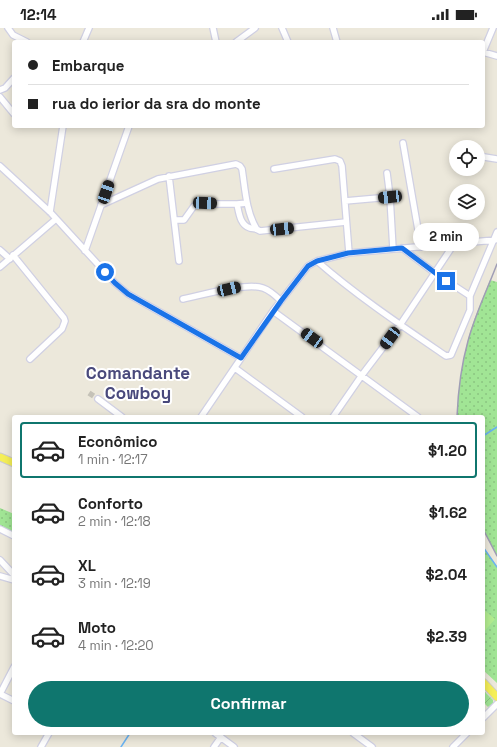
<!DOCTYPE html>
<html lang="pt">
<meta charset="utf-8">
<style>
body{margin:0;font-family:"Space Grotesk",sans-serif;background:#f6f6f6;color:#222;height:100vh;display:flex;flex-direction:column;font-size:15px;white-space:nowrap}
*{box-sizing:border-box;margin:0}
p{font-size:13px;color:#767676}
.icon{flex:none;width:22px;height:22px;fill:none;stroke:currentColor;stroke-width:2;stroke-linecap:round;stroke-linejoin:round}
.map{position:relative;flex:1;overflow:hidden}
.drawer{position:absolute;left:12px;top:387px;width:473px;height:320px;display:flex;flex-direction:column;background:#fff;border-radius:4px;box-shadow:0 2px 10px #0003}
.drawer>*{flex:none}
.guide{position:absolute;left:12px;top:12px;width:473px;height:88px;border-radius:4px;box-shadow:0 2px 10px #0003;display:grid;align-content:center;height:88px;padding:0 16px;background:#fff}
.fabs{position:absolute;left:449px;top:112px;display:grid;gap:8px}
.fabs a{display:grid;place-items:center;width:36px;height:36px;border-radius:50%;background:#fff;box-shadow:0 2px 10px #0003;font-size:20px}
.end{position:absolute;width:18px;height:18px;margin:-9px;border:5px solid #1a73e8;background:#fff;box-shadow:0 0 0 2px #fff}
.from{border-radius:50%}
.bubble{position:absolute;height:28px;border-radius:14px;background:#fff;box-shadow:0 2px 10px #0003;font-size:13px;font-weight:600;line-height:28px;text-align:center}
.car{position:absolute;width:12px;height:24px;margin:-12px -6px;border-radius:5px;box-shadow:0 0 3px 1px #0007;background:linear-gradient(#222 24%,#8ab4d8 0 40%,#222 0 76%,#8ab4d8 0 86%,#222 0)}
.guide b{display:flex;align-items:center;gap:14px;height:38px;font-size:15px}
.guide b+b{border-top:1px solid #e0e0e0}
.guide i{width:10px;height:10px;background:#222}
ul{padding:7px 0 0;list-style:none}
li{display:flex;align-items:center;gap:12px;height:56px;margin:0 8px 6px;padding:0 8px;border:2px solid transparent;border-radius:4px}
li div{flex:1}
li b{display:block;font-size:15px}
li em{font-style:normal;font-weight:600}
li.selected{border-color:#0f766e}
li>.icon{width:36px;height:36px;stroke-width:1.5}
.action{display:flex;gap:8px;margin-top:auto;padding:8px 16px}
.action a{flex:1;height:46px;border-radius:24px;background:#0f766e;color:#fff;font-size:16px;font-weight:600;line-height:46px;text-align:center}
.status{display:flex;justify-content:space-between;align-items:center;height:28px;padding:0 20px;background:#fff;direction:ltr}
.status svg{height:11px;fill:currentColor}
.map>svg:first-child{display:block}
.grass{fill:url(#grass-dots)}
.garden{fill:url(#garden-furrows)}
.pitch{fill:#b3ed90}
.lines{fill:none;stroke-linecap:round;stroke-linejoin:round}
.stream{stroke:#6ab3f2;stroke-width:1.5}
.minor-tunnel{stroke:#c5c2b8;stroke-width:5.5;stroke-dasharray:5.5 3;stroke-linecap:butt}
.minor-casing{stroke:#d0d0e3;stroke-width:8}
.major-casing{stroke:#ccc;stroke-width:9}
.minor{stroke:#fff;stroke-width:5.5}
.major{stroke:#f5ef57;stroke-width:7}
.rail{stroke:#9f9db5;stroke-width:1.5}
.route{stroke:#1a73e8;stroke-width:5}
.labels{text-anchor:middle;stroke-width:4;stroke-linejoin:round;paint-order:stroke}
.district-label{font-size:17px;font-weight:bold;fill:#49497c;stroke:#fff}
</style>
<div class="status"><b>12:14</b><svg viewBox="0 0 49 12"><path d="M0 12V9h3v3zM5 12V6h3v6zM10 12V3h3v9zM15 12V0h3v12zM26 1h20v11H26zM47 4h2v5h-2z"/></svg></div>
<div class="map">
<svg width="497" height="719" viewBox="0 0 497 719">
<defs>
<pattern id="grass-dots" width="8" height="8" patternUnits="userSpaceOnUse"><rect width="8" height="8" fill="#a1e595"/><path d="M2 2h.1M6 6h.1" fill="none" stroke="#8bc581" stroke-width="1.8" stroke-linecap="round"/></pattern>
<pattern id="garden-furrows" width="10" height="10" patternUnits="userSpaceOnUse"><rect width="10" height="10" fill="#a1e595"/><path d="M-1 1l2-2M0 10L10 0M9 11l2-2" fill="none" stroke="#8bc581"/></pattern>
</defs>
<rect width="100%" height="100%" fill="#ece8db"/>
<path class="grass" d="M490,252L497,254V528L483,501V389H457C458,364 461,340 467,316C472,294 482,273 490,252Z
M0,480L14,486V505L0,499Z
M483,519L497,539V655L483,642Z"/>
<path class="garden" d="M483,662L493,672V675L488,679L483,674Z"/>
<path class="pitch" d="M483,581L495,591L483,605Z"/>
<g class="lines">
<path class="stream" d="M483,408L497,399
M483,519L497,539
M121,719L130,705"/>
<path class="minor-tunnel" d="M89,365L98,371"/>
<defs>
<path id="minor" d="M8,0L13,7L27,14
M213,0L216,14
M282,0L288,14
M333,0L337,14
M493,0L483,24L497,28
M83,14L89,0
M236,14L255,0
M0,62L5,60L14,50
M0,69L14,86
M403,115L421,219
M478,128L497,131
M0,138L50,184L115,255L128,266L241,330
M274,141L335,131L340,133L342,138L349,225
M387,145L390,169L393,221
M169,148L179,233
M345,173L390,169
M237,176C239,185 240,197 250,200C254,201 256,200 260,203L346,194
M101,177L158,151L236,136L240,138L242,141C245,160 246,183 256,200
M50,184L63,98
M175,192H184L194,178L200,176H237L247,175
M402,220L435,245L470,268
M0,222L10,231
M85,223L129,98
M13,227L64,290L65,293L62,301L30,331
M317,233C357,268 402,298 446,328L451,327L470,282V268L497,204
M0,239L56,191
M183,271C203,267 246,254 263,260C269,262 276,268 281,273
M273,283L418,389
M235,340L302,389
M98,371L122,389
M201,389L273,283L308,238L317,233L349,225L495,212
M333,389L362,347L400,297L454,216
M0,501L14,508
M0,532L14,547
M0,548L14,552
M0,666L14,639
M0,666L14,673
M483,690L497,676
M215,705L234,719
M353,705L372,719
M41,719L49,705
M214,719L221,709
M453,719L467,705"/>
<path id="major" d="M0,429L14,435
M483,654L497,669"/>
</defs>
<use href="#minor" class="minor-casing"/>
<use href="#major" class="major-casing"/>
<use href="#minor" class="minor"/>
<use href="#major" class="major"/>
<path class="rail" d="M457,389C458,364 461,338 468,313C475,287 487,262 497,236
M483,501L497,528"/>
</g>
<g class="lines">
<path class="route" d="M105,244L115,255L128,266L241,330L281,273L308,238L317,233L348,225L402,220L446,253"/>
</g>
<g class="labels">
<g class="district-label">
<text x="138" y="351">Comandante<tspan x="138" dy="20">Cowboy</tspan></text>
</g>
</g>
</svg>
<div class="fabs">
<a><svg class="icon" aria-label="locate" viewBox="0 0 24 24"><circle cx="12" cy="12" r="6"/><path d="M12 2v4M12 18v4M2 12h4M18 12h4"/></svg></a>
<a><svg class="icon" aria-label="layers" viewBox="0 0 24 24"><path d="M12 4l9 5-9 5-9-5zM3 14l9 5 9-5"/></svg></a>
</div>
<i class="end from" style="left:105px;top:244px"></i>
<i class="end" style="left:446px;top:253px"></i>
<div class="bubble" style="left:413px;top:195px;width:66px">2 min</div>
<i class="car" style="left:106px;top:164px;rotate:19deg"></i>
<i class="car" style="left:390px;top:169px;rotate:264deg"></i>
<i class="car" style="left:205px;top:175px;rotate:92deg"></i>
<i class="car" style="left:282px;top:201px;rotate:84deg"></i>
<i class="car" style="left:229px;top:261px;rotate:77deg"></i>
<i class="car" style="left:312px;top:310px;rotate:306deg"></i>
<i class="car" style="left:390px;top:310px;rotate:217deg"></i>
<div class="guide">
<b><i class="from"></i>Embarque</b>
<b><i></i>rua do ierior da sra do monte</b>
</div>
<section class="drawer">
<ul>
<li class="selected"><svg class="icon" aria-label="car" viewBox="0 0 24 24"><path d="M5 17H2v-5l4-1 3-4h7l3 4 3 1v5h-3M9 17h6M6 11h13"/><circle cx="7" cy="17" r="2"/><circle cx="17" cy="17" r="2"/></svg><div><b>Econômico</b><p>1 min · 12:17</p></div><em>$1.20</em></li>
<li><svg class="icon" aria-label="car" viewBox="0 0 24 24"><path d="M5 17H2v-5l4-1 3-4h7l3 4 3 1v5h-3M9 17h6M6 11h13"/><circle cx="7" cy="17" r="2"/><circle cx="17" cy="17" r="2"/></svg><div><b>Conforto</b><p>2 min · 12:18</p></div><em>$1.62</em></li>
<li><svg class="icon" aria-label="car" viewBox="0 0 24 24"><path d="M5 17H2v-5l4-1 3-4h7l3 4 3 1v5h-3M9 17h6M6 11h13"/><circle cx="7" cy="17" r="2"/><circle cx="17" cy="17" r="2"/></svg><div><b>XL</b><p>3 min · 12:19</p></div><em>$2.04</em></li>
<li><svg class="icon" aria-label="car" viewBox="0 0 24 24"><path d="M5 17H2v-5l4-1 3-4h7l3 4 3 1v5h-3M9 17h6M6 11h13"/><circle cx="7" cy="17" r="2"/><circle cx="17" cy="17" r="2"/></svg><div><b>Moto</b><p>4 min · 12:20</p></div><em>$2.39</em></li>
</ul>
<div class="action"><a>Confirmar</a></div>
</section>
</div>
